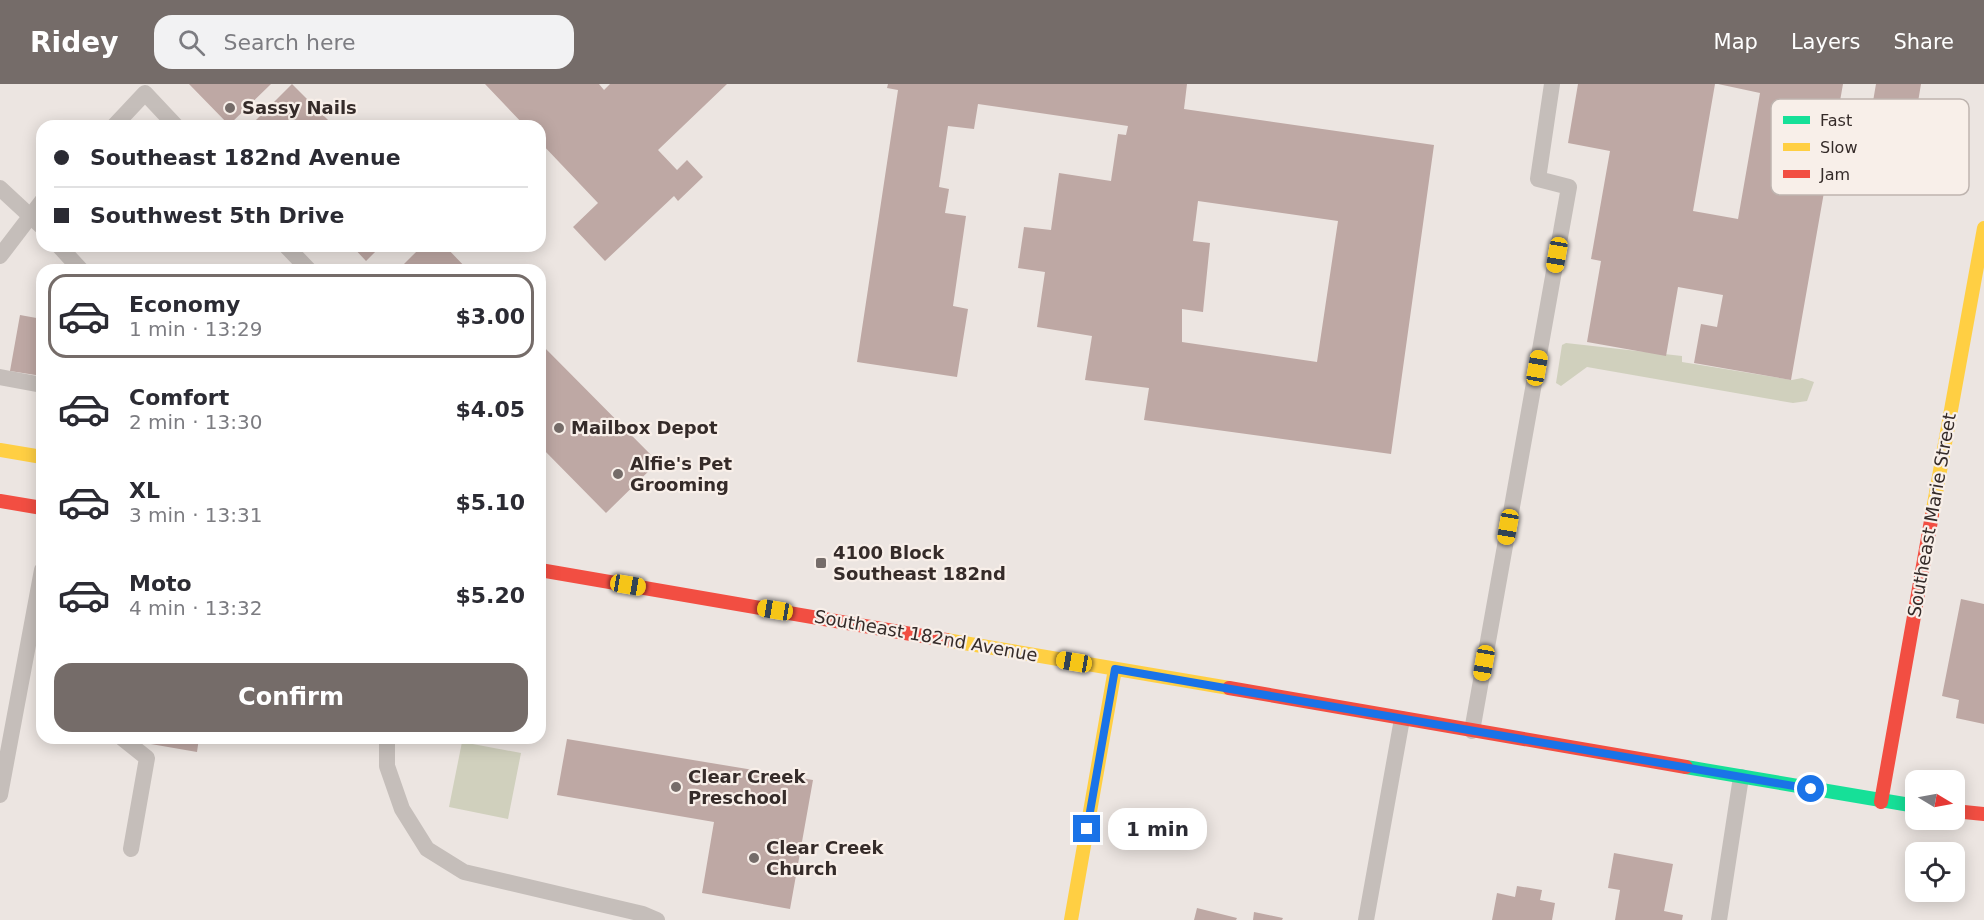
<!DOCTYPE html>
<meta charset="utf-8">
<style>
body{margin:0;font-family:"DejaVu Sans",sans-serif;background:#f2f2f3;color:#2b2b33;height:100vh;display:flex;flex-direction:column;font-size:22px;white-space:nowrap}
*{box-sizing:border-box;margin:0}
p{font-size:20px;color:#7c7c81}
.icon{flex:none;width:33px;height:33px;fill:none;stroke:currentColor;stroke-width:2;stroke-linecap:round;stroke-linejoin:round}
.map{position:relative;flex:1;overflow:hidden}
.side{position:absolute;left:36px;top:180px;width:510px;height:480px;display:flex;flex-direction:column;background:#fff;border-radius:18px;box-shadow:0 3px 15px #0003}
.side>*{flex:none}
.hud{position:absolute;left:36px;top:36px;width:510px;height:132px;border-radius:18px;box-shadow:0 3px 15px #0003;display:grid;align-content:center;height:132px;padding:0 18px;background:#fff}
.needle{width:39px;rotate:100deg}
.fabs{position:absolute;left:1905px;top:686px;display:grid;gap:12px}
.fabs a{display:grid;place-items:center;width:60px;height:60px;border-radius:12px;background:#fff;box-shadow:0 3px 15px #0003;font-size:30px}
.end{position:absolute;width:27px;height:27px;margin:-14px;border:8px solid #1a73e8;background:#fff;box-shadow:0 0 0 3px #fff}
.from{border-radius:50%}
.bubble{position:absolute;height:42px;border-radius:18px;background:#fff;box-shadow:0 3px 15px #0003;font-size:20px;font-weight:700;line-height:42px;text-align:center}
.car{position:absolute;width:18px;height:36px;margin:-18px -9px;border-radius:8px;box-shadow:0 0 4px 2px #0007;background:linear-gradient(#f5c518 24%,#345 0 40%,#f5c518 0 76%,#345 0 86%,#f5c518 0)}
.hud b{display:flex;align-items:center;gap:21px;height:57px;font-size:22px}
.hud b+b{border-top:2px solid #e1e1e2}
.hud i{width:15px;height:15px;background:#2b2b33}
ul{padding:10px 0 0;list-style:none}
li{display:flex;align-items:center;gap:18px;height:84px;margin:0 12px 9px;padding:0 6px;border:3px solid transparent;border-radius:18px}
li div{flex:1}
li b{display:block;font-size:22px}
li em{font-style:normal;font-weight:700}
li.selected{border-color:#756c69}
li>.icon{width:54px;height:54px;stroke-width:1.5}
.button{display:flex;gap:12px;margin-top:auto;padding:12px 18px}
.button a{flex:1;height:69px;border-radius:18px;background:#756c69;color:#fff;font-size:24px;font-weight:700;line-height:69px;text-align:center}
header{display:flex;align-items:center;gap:36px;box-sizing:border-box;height:84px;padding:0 30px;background:#756c69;color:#fff}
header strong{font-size:28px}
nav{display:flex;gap:33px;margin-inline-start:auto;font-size:21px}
.search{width:420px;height:54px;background:#f2f2f3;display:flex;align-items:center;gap:15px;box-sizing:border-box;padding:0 21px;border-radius:18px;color:#7c7c81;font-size:22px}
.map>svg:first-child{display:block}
.green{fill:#d0d0bd}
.building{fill:#bea8a4;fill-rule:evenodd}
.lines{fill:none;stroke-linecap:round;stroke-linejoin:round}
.lane{stroke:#c5beba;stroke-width:16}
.fast{stroke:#16e098;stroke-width:14}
.slow{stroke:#ffcf43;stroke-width:14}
.jam{stroke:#f24e42;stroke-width:14}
.route{stroke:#1a73e8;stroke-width:8}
.poi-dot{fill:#756c69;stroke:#f8efe9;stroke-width:2}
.labels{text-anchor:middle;stroke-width:4.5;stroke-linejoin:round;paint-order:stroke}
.poi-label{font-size:18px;font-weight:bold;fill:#352b29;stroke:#f8efe9;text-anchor:start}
.street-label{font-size:18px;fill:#352b29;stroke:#f8efe9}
.key{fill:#f8efe9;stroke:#beb4af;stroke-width:1.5}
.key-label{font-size:16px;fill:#352b29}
</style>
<header>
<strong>Ridey</strong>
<div class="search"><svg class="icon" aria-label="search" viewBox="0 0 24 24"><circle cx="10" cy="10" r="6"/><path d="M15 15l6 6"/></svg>Search here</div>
<nav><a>Map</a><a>Layers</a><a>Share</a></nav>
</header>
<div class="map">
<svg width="1984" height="836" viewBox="0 0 1984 836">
<rect width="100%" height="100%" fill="#ece5e1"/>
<path class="green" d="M1566,259L1682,272V278L1792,296L1802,294L1814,298L1807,317L1793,319L1587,283L1561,302L1556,299L1562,261Z
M462,658L521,669L508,735L449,723Z"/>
<path class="building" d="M189,0H271L229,41Z
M292,0L334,42H250Z
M485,0H599L604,6L610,0H727L658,66L677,86L687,76L703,93L678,117L674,112L605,177L573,143L598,119L540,58V42H525Z
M888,0H1187L1184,25L1434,61L1391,370L1144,336L1149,304L1085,296L1092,252L1037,243L1045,188L1018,184L1024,143L1051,146L1059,89L1111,97L1118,50L1126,51L1128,42L978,20L974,45L948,42L939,103L949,105L945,129L966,132L953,222L968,225L957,293L857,278L898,6L887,4ZM1198,117L1338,137L1317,278L1182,258V225L1203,228L1210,159L1193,157Z
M1578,0H1715L1693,127L1738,135L1760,9L1718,0H1843L1791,296L1694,279L1701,240L1717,243L1723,211L1678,203L1666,272L1587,258L1601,177L1591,175L1610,67L1568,59Z
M1876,0H1921L1915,36L1871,29Z
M352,162H381L366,177Z
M422,162H445L468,186H398Z
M20,231L42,235V292L10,287Z
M540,259L658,378L606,429L540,362Z
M1961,515L1984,520V640L1956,634L1959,616L1942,612Z
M146,654H199L197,668L145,659Z
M567,655L813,696L790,825L702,809L714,738L557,711Z
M1614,769L1673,780L1664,827L1683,831L1682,836H1615L1620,806L1608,804Z
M1517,802L1542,806L1540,816L1555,819L1552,836H1492L1497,809L1515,813Z
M1197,824L1237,834L1236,836H1194Z
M1254,828L1283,834L1282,836H1253Z"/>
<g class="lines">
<path class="lane" d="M114,42L145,9L176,42
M0,104L42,143
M59,162L81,186
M286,162L309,186
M0,172L42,117
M0,293L42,301
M1472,647L1569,103L1538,95L1552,0
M122,654L147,674L131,765
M387,654V682L402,725L427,765L464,788L643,830L657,836
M0,711L42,486
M1366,836L1402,635
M1719,836L1741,693"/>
<path class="fast" d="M1686,683L1916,722"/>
<path class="slow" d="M0,366L42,373
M1932,431L1984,144
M946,556L1229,604
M1071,836L1115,585"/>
<path class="jam" d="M0,417L42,424
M540,486L946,556
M1229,604L1686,683
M1881,718L1932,431
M1954,727L1984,730"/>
</g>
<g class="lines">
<path class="route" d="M1087,745L1115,585L1811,705"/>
</g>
<g class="poi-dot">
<circle cx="230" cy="24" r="6"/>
<circle cx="559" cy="344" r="6"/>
<circle cx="618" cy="390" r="6"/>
<rect x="815" y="473" width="12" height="12" rx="3"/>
<circle cx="676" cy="703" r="6"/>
<circle cx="754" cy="774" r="6"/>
</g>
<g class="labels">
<g class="poi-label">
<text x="242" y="30">Sassy Nails</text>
<text x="571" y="350">Mailbox Depot</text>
<text x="630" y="386">Alfie's Pet<tspan x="630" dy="21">Grooming</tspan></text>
<text x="833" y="475">4100 Block<tspan x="833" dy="21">Southeast 182nd</tspan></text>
<text x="688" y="699">Clear Creek<tspan x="688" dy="21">Preschool</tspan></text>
<text x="766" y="770">Clear Creek<tspan x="766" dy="21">Church</tspan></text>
</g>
<g class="street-label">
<text transform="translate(1932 431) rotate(-80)" y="6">Southeast Marie Street</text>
<text transform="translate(926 552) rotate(10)" y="6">Southeast 182nd Avenue</text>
</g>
</g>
<rect x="1771" y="15" width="198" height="96" rx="9" class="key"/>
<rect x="1783" y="32" width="27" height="8" fill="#16e098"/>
<rect x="1783" y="59" width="27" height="8" fill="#ffcf43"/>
<rect x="1783" y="86" width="27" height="8" fill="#f24e42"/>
<g class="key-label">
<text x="1820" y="42">Fast</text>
<text x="1820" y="69">Slow</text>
<text x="1820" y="96">Jam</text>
</g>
</svg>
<div class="fabs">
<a><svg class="needle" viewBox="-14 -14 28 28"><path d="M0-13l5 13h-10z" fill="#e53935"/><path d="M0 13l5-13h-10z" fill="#7c7c81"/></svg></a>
<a><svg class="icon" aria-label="locate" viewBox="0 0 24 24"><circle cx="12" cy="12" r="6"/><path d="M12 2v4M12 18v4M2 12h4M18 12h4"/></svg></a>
</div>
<i class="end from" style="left:1811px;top:705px"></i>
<i class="end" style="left:1087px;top:745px"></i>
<div class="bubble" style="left:1108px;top:724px;width:99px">1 min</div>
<i class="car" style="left:1557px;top:171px;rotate:190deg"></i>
<i class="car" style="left:1537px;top:284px;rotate:10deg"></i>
<i class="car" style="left:1508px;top:443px;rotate:190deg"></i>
<i class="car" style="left:628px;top:501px;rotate:100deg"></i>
<i class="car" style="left:775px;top:526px;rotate:279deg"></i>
<i class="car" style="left:1074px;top:578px;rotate:280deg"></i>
<i class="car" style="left:1484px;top:579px;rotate:190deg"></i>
<div class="hud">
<b><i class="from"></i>Southeast 182nd Avenue</b>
<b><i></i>Southwest 5th Drive</b>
</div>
<section class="side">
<ul>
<li class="selected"><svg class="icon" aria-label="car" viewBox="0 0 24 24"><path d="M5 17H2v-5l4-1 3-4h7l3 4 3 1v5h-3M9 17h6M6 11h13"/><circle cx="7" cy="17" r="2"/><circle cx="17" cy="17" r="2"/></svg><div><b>Economy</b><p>1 min · 13:29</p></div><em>$3.00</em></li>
<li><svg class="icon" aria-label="car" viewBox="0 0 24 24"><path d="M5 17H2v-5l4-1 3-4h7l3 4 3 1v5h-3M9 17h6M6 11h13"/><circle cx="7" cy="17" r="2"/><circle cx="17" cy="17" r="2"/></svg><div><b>Comfort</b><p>2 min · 13:30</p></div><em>$4.05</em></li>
<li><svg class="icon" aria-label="car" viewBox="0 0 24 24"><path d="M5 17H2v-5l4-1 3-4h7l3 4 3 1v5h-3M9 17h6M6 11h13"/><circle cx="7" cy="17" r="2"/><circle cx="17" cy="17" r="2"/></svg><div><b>XL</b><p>3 min · 13:31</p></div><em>$5.10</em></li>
<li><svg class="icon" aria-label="car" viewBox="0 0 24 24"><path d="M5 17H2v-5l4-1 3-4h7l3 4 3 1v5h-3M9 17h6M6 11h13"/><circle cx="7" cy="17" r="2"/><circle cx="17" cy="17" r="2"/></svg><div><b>Moto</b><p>4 min · 13:32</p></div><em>$5.20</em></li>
</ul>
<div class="button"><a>Confirm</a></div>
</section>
</div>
